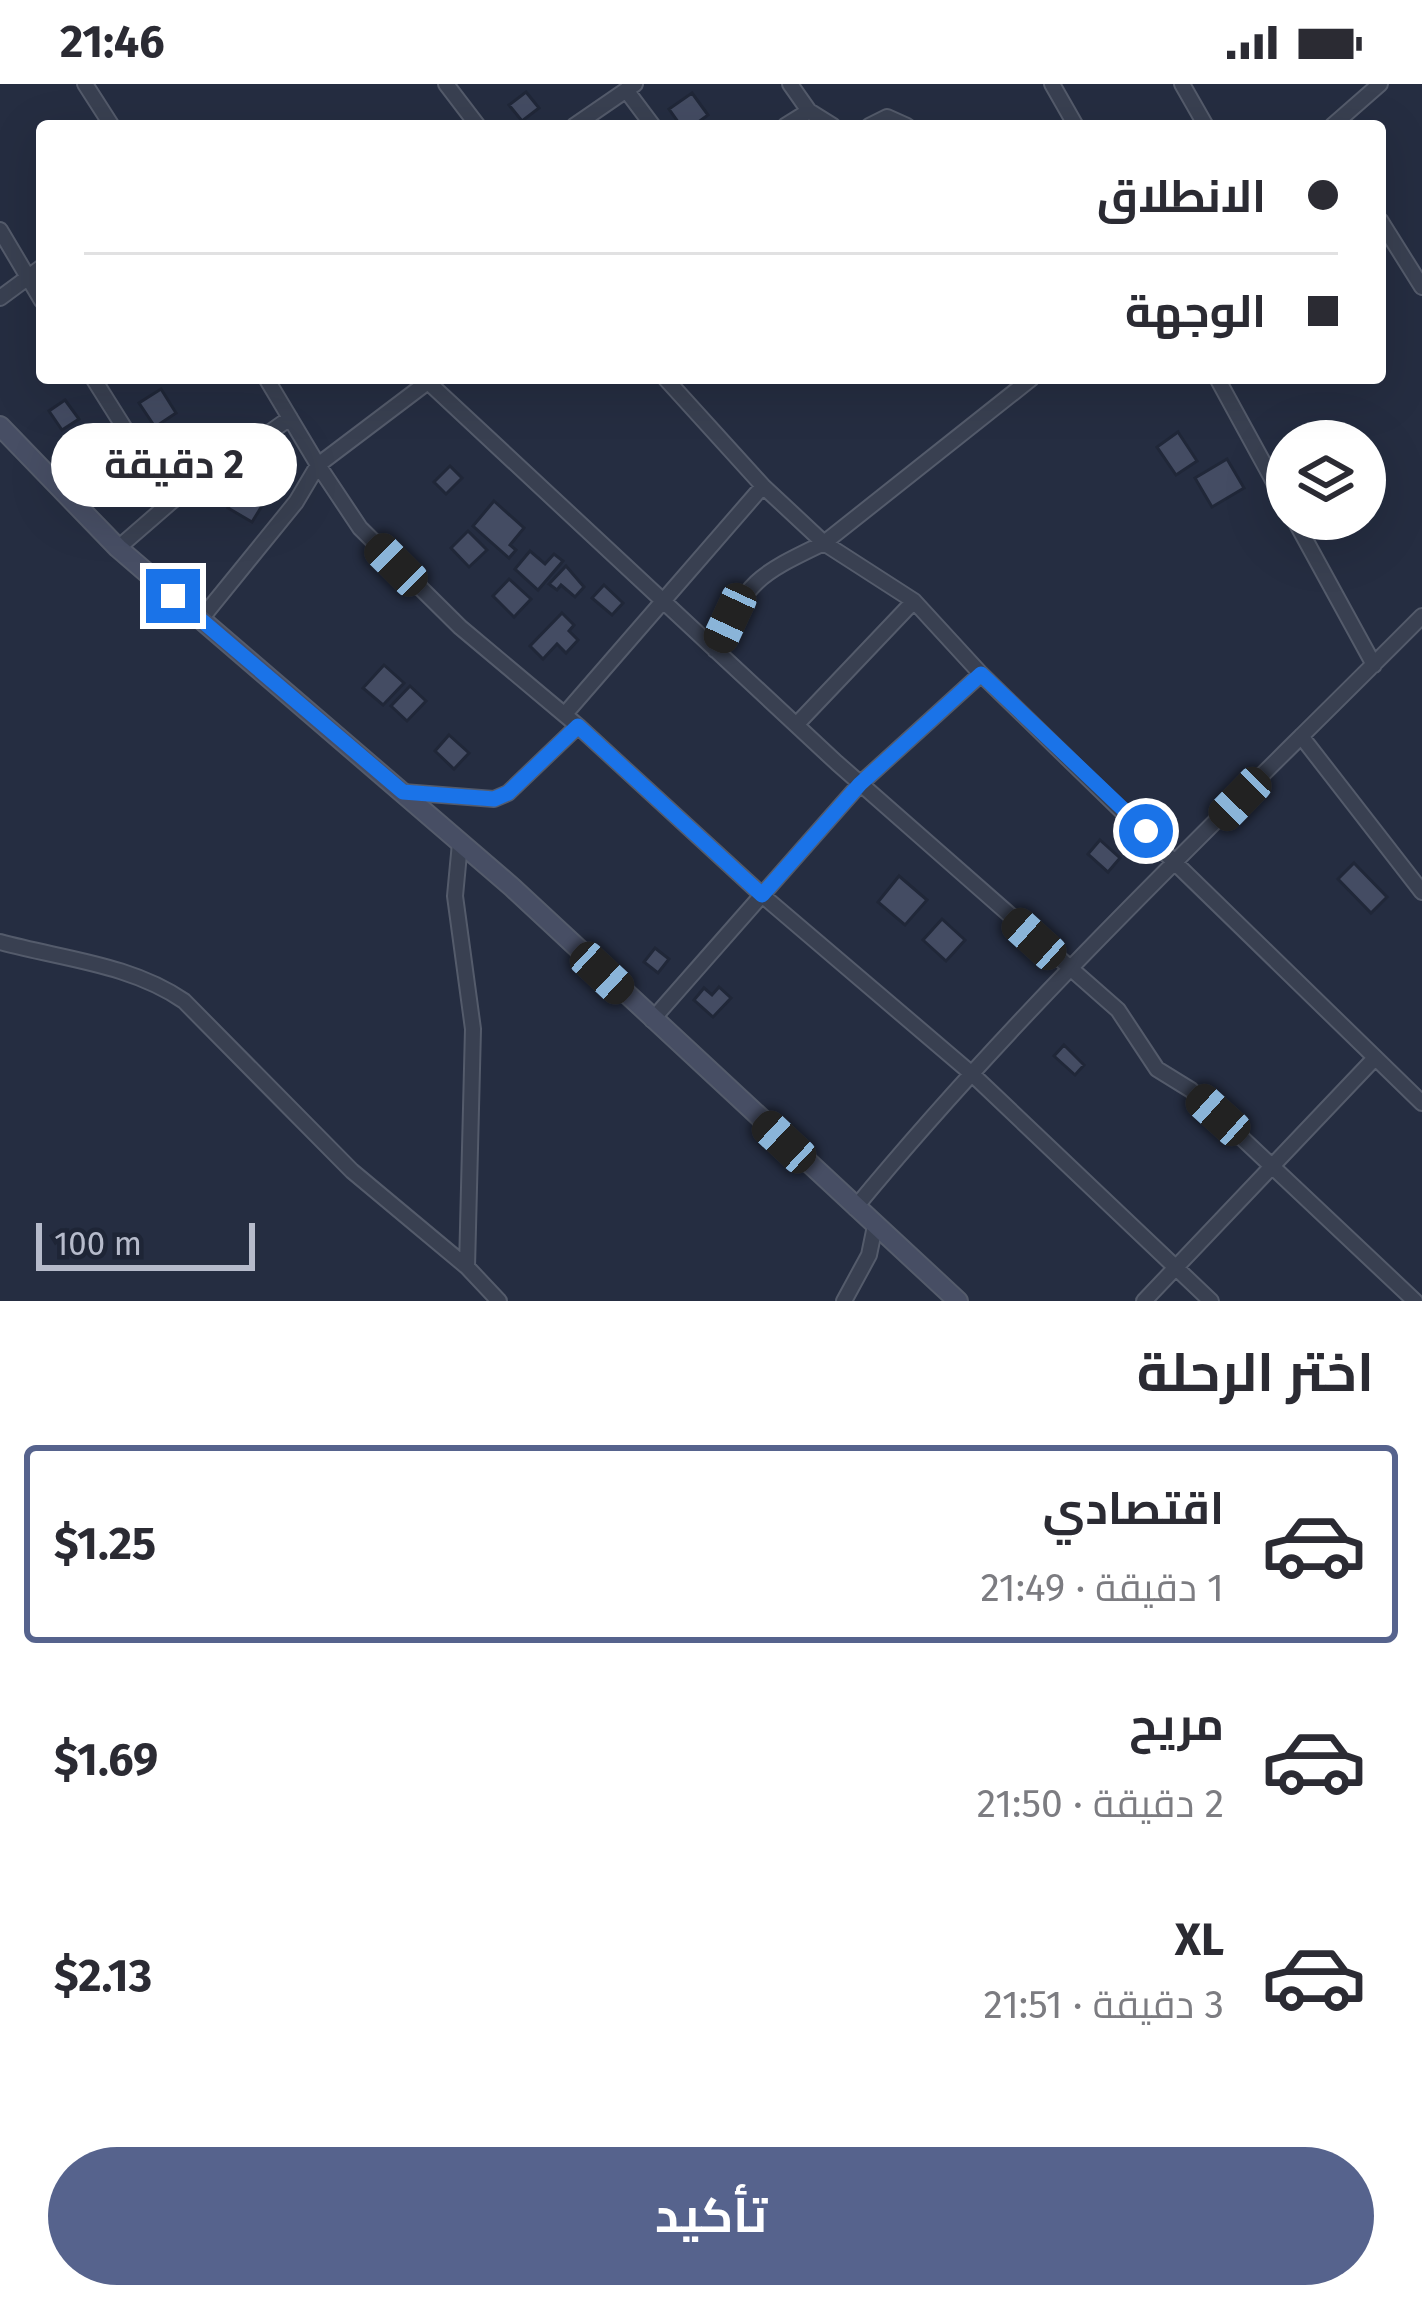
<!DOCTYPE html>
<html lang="ar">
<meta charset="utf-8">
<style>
body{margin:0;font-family:"Fira Sans",Cairo,sans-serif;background:#f7f7f7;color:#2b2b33;direction:rtl;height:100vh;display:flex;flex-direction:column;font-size:45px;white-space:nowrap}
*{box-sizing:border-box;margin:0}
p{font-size:39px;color:#7c7c81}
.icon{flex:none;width:66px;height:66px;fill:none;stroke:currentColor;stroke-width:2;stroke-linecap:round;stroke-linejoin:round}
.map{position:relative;height:1217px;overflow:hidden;direction:ltr}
.panel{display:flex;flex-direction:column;background:#fff;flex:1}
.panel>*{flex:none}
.top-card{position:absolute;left:36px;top:36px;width:1350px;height:264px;border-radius:12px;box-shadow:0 12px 48px #0002;direction:rtl;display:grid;align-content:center;height:264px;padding:0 48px;background:#fff}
.controls{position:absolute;left:1266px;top:336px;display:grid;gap:24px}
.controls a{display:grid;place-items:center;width:120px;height:120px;border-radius:50%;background:#fff;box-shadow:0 12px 48px #0002;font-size:60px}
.scale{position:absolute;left:36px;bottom:30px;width:219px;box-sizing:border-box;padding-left:12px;border:6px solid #b6bbcb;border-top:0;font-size:33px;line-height:42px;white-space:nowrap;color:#b6bbcb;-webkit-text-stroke:9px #1e2536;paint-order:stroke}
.end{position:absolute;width:54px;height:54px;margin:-27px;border:15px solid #1a73e8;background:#fff;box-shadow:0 0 0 6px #fff}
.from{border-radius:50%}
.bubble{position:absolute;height:84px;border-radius:42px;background:#fff;box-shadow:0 12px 48px #0002;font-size:39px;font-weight:700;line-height:84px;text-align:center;direction:rtl}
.car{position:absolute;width:36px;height:72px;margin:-36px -18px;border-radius:15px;box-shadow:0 0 9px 3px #0007;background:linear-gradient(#222 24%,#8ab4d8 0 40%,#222 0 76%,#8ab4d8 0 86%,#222 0)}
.top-card b{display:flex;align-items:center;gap:42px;height:114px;font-size:45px}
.top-card b+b{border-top:3px solid #e1e1e2}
.top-card i{width:30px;height:30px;background:#2b2b33}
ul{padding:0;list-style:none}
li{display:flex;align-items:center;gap:36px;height:198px;margin:0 24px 18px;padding:0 24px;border:6px solid transparent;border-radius:12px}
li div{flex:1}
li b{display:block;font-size:45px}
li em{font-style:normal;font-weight:700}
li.on{border-color:#56638d}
li>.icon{width:108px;height:108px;stroke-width:1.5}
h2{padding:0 48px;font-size:54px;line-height:144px}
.action{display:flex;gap:24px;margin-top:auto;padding:24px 48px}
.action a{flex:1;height:138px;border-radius:72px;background:#56638d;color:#fff;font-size:48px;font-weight:700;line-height:138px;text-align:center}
.status{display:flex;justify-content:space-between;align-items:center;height:84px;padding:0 60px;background:#fff;direction:ltr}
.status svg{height:33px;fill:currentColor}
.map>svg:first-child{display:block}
.building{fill:#444c63;stroke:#202738;stroke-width:3}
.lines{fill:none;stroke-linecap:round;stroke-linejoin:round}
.street-casing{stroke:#545b6b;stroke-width:18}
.secondary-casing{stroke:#545b6b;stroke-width:22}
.street{stroke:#394051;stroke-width:14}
.secondary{stroke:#474e64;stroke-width:18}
.route{stroke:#1a73e8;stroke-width:15}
</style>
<div class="status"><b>21:46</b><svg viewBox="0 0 49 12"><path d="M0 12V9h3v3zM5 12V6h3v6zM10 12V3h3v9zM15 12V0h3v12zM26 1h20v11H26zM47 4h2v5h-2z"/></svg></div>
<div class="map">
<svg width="1422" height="1217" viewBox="0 0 1422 1217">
<rect width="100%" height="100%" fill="#252d41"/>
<path class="building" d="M526,8L539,24L522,37L509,21Z
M692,9L708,31L693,42H681L669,25Z
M161,305L176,329L155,343L139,319Z
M65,316L79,335L62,346L49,327Z
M1178,348L1197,377L1176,391L1157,363Z
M1227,375L1244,404L1212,423L1195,394Z
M450,382L462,394L446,410L434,398Z
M240,403L265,417L252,438L228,424Z
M494,417L524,444L510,461L516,466L509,474L473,442Z
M468,447L487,466L469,483L451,464Z
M530,467L545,480L554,470L563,477L538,506L515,485Z
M566,482L584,503L575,513L561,501L557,506L549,500Z
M509,495L531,515L514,533L493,512Z
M604,501L623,519L612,531L592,514Z
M562,529L574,541L569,547L578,556L566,569L557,560L543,575L530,562Z
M384,581L404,599L383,621L363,604Z
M410,602L426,617L407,637L391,622Z
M449,651L469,669L454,685L435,667Z
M1100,756L1120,774L1108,788L1088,770Z
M1354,779L1387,813L1371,829L1338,795Z
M899,792L927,816L905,841L878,818Z
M942,835L965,856L946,877L923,856Z
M655,864L669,875L658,889L644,878Z
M719,903L731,914L713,933L694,916L704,904L712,911Z
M1064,961L1084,981L1075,991L1054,972Z"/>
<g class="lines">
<defs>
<path id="street" d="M85,0L112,42
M446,0L478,42
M790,0L809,27L833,42
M1052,0L1076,42
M1182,0L1206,42
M626,6L653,42
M574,42L635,0
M785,42L809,27
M869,42L887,33L907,42
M1332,42L1380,0
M1380,136L1422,203
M0,146L42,217
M0,214L42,183
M93,294L171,418
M266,294L318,381L433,294
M665,294L763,402L824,459L1032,294
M1217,294L1287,422
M428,298L837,679L1118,926L1157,985L1191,1006L1415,1217
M1294,435L1374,581
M118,464L171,418L290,334
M201,535L296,418L318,381L360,444L460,543L578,642L762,811L860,700L981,590
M715,566C747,497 757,491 824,459L914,517L981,590L1422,1019
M565,630L763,402
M797,640L914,517
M1301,652L1422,808
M403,708L494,715L508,709L578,642
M460,759L455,812L473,945L467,1183
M0,858C62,875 130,880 184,917L352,1087L467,1183L499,1217
M652,936L762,811L972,990L1211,1217
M855,1124C1027,915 1231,724 1422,532
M844,1217L869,1171L875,1142
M1144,1217L1374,975"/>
<path id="secondary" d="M0,342L118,464L512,803L958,1217"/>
</defs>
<use href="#street" class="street-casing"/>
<use href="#secondary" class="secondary-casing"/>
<use href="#street" class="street"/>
<use href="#secondary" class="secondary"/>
</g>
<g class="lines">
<path class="route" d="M173,512L403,708L494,715L508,709L578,642L762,811L860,700L981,590L1146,747"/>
</g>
</svg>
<div class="controls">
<a><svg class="icon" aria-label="layers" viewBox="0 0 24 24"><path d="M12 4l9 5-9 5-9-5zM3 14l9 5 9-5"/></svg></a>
</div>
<div class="scale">100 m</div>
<i class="end from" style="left:1146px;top:747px"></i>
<i class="end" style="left:173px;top:512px"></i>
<div class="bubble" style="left:51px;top:339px;width:246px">2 دقيقة</div>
<i class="car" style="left:396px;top:481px;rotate:315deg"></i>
<i class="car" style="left:730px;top:534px;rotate:205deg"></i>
<i class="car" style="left:1240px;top:715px;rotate:224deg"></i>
<i class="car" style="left:1034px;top:855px;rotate:312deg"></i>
<i class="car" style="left:602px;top:889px;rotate:133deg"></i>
<i class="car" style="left:1218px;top:1031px;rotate:312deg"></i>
<i class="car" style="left:784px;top:1058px;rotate:313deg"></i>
<div class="top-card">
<b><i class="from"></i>الانطلاق</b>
<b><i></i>الوجهة</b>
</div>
</div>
<section class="panel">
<h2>اختر الرحلة</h2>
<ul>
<li class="on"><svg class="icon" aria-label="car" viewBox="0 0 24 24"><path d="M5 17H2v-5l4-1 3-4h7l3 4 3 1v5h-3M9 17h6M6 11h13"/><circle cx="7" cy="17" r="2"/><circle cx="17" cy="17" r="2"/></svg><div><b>اقتصادي</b><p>1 دقيقة · 21:49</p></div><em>$1.25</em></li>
<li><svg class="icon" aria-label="car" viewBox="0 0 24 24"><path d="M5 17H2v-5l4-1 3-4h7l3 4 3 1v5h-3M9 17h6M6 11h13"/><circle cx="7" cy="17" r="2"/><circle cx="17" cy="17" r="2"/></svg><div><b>مريح</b><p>2 دقيقة · 21:50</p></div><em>$1.69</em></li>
<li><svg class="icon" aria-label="car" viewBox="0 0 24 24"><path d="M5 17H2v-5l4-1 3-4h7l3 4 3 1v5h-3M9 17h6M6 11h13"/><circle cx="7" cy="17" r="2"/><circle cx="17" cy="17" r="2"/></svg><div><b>XL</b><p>3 دقيقة · 21:51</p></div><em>$2.13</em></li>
</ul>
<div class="action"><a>تأكيد</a></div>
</section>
